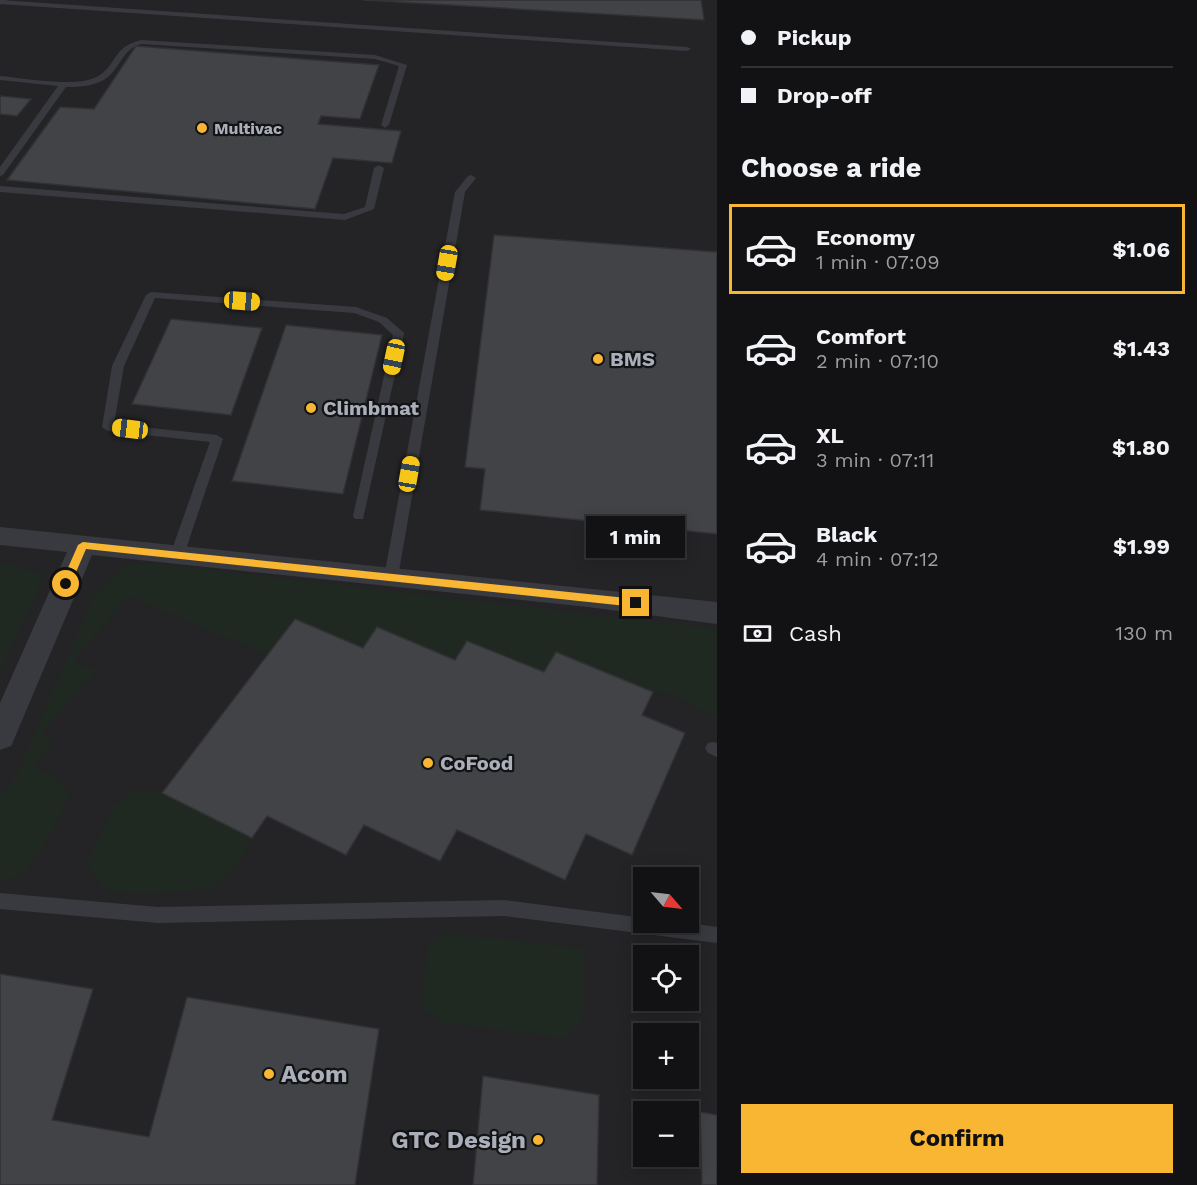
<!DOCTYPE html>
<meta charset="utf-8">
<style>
body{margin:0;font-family:"Work Sans",sans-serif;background:#1f2022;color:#f1f3f6;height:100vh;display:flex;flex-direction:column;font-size:22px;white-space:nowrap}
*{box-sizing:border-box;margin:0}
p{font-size:20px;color:#9c9ea0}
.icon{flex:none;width:33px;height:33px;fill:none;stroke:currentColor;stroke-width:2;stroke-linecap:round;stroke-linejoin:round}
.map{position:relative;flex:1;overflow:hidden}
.side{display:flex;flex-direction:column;background:#121214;width:480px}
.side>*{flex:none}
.guide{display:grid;align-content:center;height:132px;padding:0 24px;background:#121214}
.needle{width:39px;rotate:118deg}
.buttons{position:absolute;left:633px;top:867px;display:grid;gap:12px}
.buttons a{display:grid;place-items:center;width:66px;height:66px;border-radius:0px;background:#121214;box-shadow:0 3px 15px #0003,0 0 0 2px #313234;font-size:30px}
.end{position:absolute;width:27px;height:27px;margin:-14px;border:8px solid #f9b632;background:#111;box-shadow:0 0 0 3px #111}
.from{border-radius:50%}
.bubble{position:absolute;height:42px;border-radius:0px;background:#121214;box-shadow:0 3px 15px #0003,0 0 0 2px #313234;font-size:20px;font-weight:700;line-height:42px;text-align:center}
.car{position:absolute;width:18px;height:36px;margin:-18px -9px;border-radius:8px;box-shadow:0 0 4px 2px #0007;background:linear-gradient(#f5c518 24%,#345 0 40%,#f5c518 0 76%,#345 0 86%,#f5c518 0)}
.guide b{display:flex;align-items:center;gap:21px;height:57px;font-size:22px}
.guide b+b{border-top:2px solid #313234}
.guide i{width:15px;height:15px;background:#f1f3f6}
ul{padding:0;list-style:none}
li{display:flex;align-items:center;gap:18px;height:90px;margin:0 12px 9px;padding:0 12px;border:3px solid transparent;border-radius:0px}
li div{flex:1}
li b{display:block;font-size:22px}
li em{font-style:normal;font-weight:700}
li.active{border-color:#f9b632}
li>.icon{width:54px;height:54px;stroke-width:1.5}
h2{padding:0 24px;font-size:27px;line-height:72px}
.pay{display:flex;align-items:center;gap:15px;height:66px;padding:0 24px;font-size:22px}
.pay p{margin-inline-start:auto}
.button{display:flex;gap:12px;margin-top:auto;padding:12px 24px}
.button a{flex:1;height:69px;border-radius:0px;background:#f9b632;color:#111;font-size:24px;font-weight:700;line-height:69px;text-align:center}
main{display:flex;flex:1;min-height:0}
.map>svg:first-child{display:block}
.built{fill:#242427;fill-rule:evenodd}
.green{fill:#202921}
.building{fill:#424347;stroke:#323236;stroke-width:1.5}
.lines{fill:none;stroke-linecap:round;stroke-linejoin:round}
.service{fill:#393a3f;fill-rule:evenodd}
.minor{fill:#393a3f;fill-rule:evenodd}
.route{fill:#f9b632}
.poi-dot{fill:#f9b632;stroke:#131315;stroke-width:2}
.labels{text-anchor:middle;stroke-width:4.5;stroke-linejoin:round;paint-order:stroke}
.far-poi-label{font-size:16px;font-weight:bold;fill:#aaafba;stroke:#131315;text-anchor:start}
.poi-label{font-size:20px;font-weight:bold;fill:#aaafba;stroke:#131315;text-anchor:start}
.near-poi-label{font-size:24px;font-weight:bold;fill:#aaafba;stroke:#131315;text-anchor:start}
</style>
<main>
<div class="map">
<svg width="717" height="1185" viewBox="0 0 717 1185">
<rect width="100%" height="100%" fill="#18181a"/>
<path class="built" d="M0,0H717V1185H0ZM644,878H688V922H644ZM644,956H688V1000H644ZM644,1034H688V1078H644ZM644,1112H688V1156H644Z"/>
<path class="green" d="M0,562L45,574L0,673Z
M128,564H160L717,629V718L670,694L653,692L556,653L544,672L468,641L455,660L377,627L363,648L295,619L267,655L129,596L73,660L96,671L41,735L54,742L34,767L60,780L70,796L56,825L25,873L0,881V795L18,773L95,593Z
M135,790L162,793L252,838C245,855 234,871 220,883C207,894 127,895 110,891C98,888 93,873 87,863L113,807Z
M442,933L584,948V1017L566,1038L442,1023L421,1006L427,948Z"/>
<path class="building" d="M363,0H701L704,20Z
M136,46L379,65L360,119L321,116L318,124L401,131L392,163L333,158L315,209L7,180L60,107L94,109Z
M0,96L31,99L17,116L0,114Z
M494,235L717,252V534L480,510L485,469L465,467Z
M171,319L262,328L231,415L132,404Z
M286,325L382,335L343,494L232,481Z
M295,619L363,648L377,627L455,660L467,641L544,672L556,652L653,692L642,715L685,733L632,855L586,834L565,880L457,830L440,861L364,825L346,855L267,816L252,838L162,793Z
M0,974L93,989L52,1120L149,1137L187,997L379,1029L355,1185H0Z
M483,1076L599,1095L597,1185H473Z
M700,1112L717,1115V1185H702Z"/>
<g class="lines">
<path class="service" d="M0,0L687,47L691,49L687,51L0,4Z
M141,40L375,55L407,65L389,125L385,128L381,125L399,66L375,59L141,44C123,49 121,66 108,77C97,86 80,87 66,87L3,175L0,176V167L58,86L0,80V76C24,78 81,89 100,75C119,61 113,47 141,40Z
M379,165L384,168L374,209L345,220L0,192V186L344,214L365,207L374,168Z
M471,175L476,178L465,192L398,577L391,582L384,577L455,192L468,176Z
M151,292L356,307L387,318L403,332L404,334L363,519H355L353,516L393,335L379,322L354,313L155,298L124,366L114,424L217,435L223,439L184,555L177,560L172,558L170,555L210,442L108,431L102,427L112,366L146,295Z
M713,742L717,743V757L708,753L705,748L708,743Z
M0,893L158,907L504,900L644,918V922H682L717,927V943L504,916L158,923L0,909Z"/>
<path class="minor" d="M0,0H8L0,5Z
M0,527L717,602V624L588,607L92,555L15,737L11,746L0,750V703L67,552L0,545Z"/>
</g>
<path class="route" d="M83,542L636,599L640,603L636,607L86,549L70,586H63L61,584L78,545Z"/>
<g class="poi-dot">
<circle cx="202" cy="128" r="6"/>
<circle cx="598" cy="359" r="6"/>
<circle cx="311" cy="408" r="6"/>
<circle cx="428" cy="763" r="6"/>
<circle cx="269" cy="1074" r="6"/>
<circle cx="538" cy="1140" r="6"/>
</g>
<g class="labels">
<g class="far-poi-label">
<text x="214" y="134">Multivac</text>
</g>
<g class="poi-label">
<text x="610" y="366">BMS</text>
<text x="323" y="415">Climbmat</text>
<text x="440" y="770">CoFood</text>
</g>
<g class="near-poi-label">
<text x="281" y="1082">Acom</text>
<text x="526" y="1148" text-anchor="end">GTC Design</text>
</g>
</g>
</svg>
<div class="buttons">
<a><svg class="needle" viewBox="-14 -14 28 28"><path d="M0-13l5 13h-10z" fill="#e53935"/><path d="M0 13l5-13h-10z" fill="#9c9ea0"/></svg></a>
<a><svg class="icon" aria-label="locate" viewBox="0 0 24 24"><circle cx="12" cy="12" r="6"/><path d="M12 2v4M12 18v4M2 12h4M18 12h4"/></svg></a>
<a>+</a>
<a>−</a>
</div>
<i class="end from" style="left:66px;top:584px"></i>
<i class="end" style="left:636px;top:603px"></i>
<div class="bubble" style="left:586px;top:516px;width:99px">1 min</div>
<i class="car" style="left:447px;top:263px;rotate:190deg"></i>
<i class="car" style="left:242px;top:301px;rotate:94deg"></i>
<i class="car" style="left:394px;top:357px;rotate:192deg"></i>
<i class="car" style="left:130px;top:429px;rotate:277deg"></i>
<i class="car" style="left:409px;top:474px;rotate:10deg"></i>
</div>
<section class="side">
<div class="guide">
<b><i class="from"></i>Pickup</b>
<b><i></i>Drop-off</b>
</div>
<h2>Choose a ride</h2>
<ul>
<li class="active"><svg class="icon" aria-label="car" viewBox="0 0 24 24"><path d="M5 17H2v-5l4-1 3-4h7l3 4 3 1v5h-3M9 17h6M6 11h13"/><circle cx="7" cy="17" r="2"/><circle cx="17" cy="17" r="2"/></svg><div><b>Economy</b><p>1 min · 07:09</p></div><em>$1.06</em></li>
<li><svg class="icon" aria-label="car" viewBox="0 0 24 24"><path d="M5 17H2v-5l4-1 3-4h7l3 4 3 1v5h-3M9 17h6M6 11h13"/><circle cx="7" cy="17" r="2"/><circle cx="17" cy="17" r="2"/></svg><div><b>Comfort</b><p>2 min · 07:10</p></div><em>$1.43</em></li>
<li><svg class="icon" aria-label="car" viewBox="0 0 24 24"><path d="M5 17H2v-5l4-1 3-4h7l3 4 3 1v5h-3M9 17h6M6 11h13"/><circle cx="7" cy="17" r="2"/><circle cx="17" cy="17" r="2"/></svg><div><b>XL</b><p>3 min · 07:11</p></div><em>$1.80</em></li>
<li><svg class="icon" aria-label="car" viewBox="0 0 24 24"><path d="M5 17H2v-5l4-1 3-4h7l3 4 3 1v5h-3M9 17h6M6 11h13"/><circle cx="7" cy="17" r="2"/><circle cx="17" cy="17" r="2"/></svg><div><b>Black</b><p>4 min · 07:12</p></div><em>$1.99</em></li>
</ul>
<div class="pay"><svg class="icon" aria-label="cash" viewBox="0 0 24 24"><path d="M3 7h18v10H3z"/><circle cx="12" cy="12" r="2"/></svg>Cash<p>130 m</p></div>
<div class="button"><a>Confirm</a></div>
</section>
</main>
